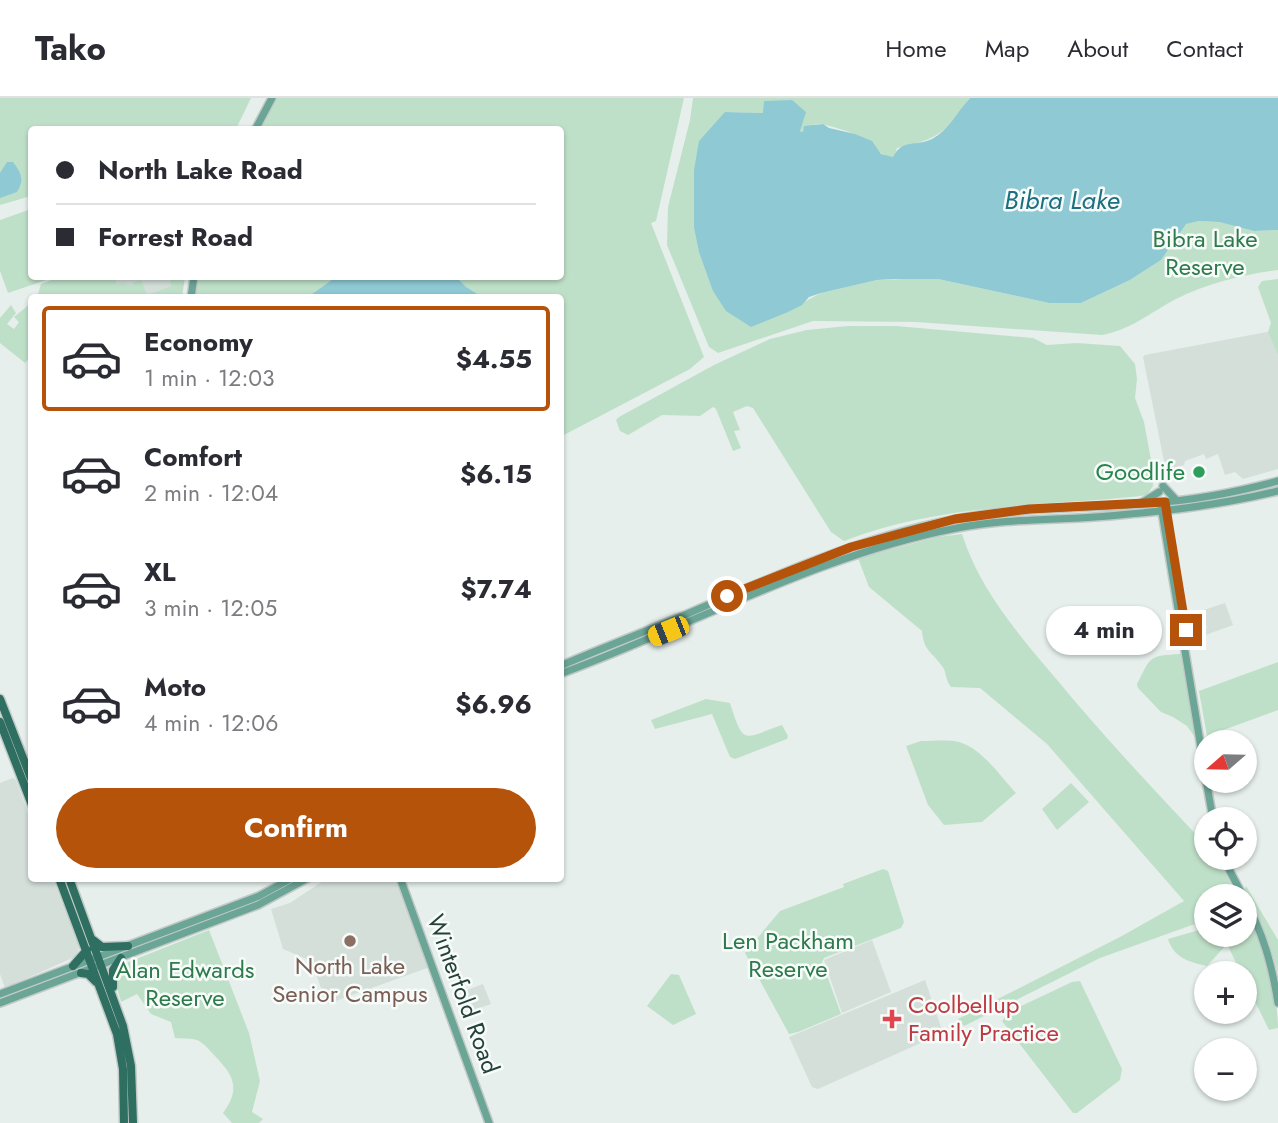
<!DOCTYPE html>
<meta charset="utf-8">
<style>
body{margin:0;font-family:Jost,sans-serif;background:#f7f7f7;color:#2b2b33;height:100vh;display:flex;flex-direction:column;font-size:26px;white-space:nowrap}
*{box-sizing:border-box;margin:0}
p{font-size:23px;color:#7c7c81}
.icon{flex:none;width:38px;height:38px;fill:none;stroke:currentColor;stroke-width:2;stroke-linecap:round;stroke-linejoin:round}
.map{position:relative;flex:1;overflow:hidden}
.details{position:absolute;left:28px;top:196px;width:536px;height:588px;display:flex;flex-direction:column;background:#fff;border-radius:7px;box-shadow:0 2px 5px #0004}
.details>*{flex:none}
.hud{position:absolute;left:28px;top:28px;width:536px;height:154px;border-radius:7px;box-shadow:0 2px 5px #0004;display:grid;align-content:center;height:154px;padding:0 28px;background:#fff}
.needle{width:46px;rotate:250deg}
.buttons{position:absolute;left:1194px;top:632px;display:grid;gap:14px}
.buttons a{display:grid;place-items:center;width:63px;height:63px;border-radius:50%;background:#fff;box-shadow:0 2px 5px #0004;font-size:35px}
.end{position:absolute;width:32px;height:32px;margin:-16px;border:9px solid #b45309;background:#fff;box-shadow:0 0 0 4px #fff}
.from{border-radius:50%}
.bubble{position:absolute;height:49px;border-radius:24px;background:#fff;box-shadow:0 2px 5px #0004;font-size:23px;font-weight:700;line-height:49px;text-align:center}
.car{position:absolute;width:21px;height:42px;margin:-21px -10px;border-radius:9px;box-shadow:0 0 5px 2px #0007;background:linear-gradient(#f5c518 24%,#345 0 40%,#f5c518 0 76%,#345 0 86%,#f5c518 0)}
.hud b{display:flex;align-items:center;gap:24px;height:66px;font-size:26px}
.hud b+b{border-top:2px solid #e1e1e2}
.hud i{width:18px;height:18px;background:#2b2b33}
ul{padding:12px 0 0;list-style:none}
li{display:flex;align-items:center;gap:21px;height:105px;margin:0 14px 10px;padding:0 14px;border:4px solid transparent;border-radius:7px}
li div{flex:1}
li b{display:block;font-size:26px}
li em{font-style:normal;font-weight:700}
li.on{border-color:#b45309}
li>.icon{width:63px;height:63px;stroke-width:1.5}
.button{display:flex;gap:14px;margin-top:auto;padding:14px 28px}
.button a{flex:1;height:80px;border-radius:42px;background:#b45309;color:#fff;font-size:28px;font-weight:700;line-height:80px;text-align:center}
header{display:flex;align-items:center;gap:42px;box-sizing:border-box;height:98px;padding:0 35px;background:#fff;border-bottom:2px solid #e1e1e2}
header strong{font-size:33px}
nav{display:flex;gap:38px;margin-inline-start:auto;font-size:24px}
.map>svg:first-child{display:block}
.built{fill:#d4dfda}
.green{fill:#bfe0c8}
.water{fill:#8ec9d4}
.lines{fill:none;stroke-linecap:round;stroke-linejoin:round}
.major-casing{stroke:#c2cac8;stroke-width:10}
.highway-casing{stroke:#c2cac8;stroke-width:11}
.major{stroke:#6aa596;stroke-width:7}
.highway{stroke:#2f6f62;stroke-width:8}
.route{stroke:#b45309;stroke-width:9}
.leisure-dot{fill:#2e9e5b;stroke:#f7fbf9;stroke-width:2.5}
.education-dot{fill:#8d6e63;stroke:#f7fbf9;stroke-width:2.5}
.health-dot{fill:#e0444e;stroke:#f7fbf9;stroke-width:2.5}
.labels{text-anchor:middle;stroke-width:5;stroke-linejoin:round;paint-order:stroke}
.park-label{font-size:24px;fill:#2d7a4b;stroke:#f7fbf9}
.leisure-label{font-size:24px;fill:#27864d;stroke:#f7fbf9;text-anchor:end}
.education-label{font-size:24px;fill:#785e54;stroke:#f7fbf9}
.street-label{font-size:24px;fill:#24423a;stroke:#f7fbf9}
.health-label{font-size:24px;fill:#be3a42;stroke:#f7fbf9;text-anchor:start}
.water-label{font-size:26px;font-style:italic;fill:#1c6f80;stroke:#f7fbf9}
</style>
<header>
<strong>Tako</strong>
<nav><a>Home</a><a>Map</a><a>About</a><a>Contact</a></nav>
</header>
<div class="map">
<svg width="1278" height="1025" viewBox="0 0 1278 1025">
<rect width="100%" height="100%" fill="#e6efeb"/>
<path class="built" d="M112,179H182L178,186L146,197L124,186L116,188Z
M1272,233L1278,250V371L1243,381L1235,374L1225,377L1218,356L1206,361L1204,356L1185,363L1184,367L1166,373L1143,259L1145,257Z
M1225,505L1233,527L1197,540L1195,535L1207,530L1201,513Z
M13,680L16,682L31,723L32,780L53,781L79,848L77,858L5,890L0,876V685Z
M326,781H397L430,869L327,906L311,863L283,851L271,811L290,805Z
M872,842L891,894L842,915L824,862Z
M925,882L943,935L818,991L812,989L789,939Z
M483,886L491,906L471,913L464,896L467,895V892Z"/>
<path class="green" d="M0,0H251L236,31L32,32L31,98L0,107Z
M275,0H684L656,123L651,125L704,259L690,271L560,339V200H194L197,179L560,178V32L258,31Z
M693,0H970C963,7 960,16 953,23C937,41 920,45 897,50L894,59C877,59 869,42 854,36C848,33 827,27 821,26C816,25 810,29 805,30L803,34L763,15L725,14L694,72V129L804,204L821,195L877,182L903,181H938L1049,205H1081L1130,182L1161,162L1185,126L1199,123L1219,124L1254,133L1278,132V172C1241,177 1208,185 1174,202C1150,215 1130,232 1102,237L916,224L813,223L718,255L709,249L667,147L668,109L690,22Z
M31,111L32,178L55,179L8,195L0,173V122Z
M59,179H114L117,186L123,185L133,188L132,185L141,182L148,199H34L38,196L41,186Z
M170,179H185L182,199H149V196L171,188Z
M1278,181V257L1268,234L1271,225L1258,189L1262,183Z
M31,205V258L25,265L0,245V220L11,207L16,215L7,226L14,231L19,224L14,219Z
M848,228H896L1033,240L1047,247L1077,245L1120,248L1135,266L1137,281L1135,300L1144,324L1152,367L1153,388L1147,397C1111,402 1075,403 1039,406C974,411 905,419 844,443L831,434L753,310L747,308L733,314L740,332L734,333L741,350L733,353L716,311L713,309L700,318L662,317L628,337L620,333L616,322L619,319L714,267L770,241L807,232Z
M962,436C980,493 1020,538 1058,583C1105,640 1155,693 1206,747V760H1219L1236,798H1206V822L1100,860L964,928L958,921L1120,839L1184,803L1047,646L980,590L951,589C945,582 947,574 942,568C930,552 924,553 922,533L869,489L858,460L938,439Z
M1181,556L1197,642L1187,628L1173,619L1161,614L1138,590L1137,586C1152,557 1148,558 1181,556Z
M1278,564V612L1207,638L1199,593Z
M706,601L730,605C744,648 742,641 782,627L788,638L787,641L735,661L730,659L712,616L655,631L651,622Z
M921,643C931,643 943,642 954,643C979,646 1000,678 1016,695L982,724L944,727L928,707L906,648Z
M1071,685L1089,704L1057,732L1042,711Z
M883,771L888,773L904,824L901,830L824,860L822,864L841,916L798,934L789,936L745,855L780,813L844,789L843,786Z
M1246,788L1278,842V875L1269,845L1244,793Z
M1244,819C1267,829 1278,907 1278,930L1269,932L1244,881V875H1241L1227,846L1207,868C1189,864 1174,860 1168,841L1206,830V836H1244Z
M209,832L249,935L260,983L252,1014L263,1021L259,1025H232L223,1015C241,990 234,978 214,957C209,952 204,945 197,942C191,940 182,941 175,940L171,924L151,916L137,896L121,904L117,889V871L121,867Z
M671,876L679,877L696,916L673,927L647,908Z
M1080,883L1122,971L1120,982L1077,1015H1073L1002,923L1011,913L1072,884Z"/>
<path class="water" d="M970,0H1278V132L1254,133L1219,124L1199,123L1186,126L1161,162L1130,182L1081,205H1049L938,181H893L877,182L821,195L809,199L802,207L788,214L751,229L726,213L713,193L699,154L694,129V72L699,43L725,14L763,15L764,3L792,2L806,14L800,33L803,34L804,28L823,26L829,30L855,36L872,43L881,56L893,59C903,40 916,49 932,41C949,32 957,14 970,0Z
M7,64H13C21,75 25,81 17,94L0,100V75Z
M336,179H456L466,189L482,199H308Z"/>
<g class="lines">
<defs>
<path id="major" d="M255,32L272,0
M191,200L194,178
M1163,388L1176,402
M1143,404L1159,394
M1161,408L1206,680
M560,568C599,551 639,536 678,520C767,481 856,441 952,422C1018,408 1086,411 1153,405C1195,402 1237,394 1278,383
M560,576C691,528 820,456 957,430C1003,421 1049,422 1095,419C1157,414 1218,408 1278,393
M1206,682L1213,721
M1223,760L1243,798
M400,780L489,1025
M1244,801C1263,834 1272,867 1278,905
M0,896L259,798L292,780
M0,905L258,807L308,780"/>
<path id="highway" d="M0,601L32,683
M0,624L32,707
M59,780L117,936L123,971L124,1025
M69,780L123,928L131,968L133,1025
M93,842L102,849L128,848
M73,868L87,852
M81,875L88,876L96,884
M113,889V872L121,860"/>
</defs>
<use href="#major" class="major-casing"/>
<use href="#highway" class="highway-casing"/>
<use href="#major" class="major"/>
<use href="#highway" class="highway"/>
</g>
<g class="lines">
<path class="route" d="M727,498L851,449L955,421L1029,411L1165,404L1186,532"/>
</g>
<circle class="leisure-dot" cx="1199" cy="374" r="7"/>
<circle class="education-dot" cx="350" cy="843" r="7"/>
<path class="health-dot" d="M888.5 910.5h7v7h7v7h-7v7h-7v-7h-7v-7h7z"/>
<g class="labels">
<g class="park-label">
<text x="1205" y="149">Bibra Lake<tspan x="1205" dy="28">Reserve</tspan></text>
<text x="788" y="851">Len Packham<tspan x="788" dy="28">Reserve</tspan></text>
<text x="185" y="880">Alan Edwards<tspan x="185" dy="28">Reserve</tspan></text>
</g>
<g class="leisure-label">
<text x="1185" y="382">Goodlife</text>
</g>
<g class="education-label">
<text x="350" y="876">North Lake<tspan x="350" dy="28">Senior Campus</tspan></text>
</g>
<g class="street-label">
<text transform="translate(463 896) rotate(70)" y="8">Winterfold Road</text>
</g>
<g class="health-label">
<text x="908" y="915">Coolbellup<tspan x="908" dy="28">Family Practice</tspan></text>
</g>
<g class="water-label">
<text x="1062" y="111">Bibra Lake</text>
</g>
</g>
</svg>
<div class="buttons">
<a><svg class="needle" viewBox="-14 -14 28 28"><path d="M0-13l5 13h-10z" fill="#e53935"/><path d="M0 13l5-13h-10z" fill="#7c7c81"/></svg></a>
<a><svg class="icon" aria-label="locate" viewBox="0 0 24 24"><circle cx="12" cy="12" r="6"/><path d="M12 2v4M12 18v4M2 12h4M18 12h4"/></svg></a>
<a><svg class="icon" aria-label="layers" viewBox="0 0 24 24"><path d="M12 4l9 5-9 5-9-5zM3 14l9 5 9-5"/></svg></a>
<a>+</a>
<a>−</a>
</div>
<i class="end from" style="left:727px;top:498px"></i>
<i class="end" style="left:1186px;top:532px"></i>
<div class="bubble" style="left:1046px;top:508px;width:116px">4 min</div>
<i class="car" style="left:668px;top:533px;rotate:248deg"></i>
<div class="hud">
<b><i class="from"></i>North Lake Road</b>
<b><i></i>Forrest Road</b>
</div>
<section class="details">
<ul>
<li class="on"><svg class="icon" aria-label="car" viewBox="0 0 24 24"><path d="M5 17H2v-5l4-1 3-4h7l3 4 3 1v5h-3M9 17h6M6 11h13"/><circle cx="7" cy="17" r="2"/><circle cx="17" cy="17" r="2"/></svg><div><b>Economy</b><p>1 min · 12:03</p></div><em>$4.55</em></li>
<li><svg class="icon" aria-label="car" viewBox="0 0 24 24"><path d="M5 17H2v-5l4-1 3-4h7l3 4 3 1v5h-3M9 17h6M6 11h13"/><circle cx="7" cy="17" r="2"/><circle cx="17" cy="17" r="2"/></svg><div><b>Comfort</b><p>2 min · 12:04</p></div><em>$6.15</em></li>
<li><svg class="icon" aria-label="car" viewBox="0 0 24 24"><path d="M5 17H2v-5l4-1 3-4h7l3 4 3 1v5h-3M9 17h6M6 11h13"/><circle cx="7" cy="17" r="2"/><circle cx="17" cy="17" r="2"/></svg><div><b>XL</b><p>3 min · 12:05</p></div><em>$7.74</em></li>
<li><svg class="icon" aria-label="car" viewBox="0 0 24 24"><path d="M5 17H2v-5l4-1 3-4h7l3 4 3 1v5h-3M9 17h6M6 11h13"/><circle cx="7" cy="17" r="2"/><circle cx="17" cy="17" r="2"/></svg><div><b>Moto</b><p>4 min · 12:06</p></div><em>$6.96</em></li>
</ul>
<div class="button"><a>Confirm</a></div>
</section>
</div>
